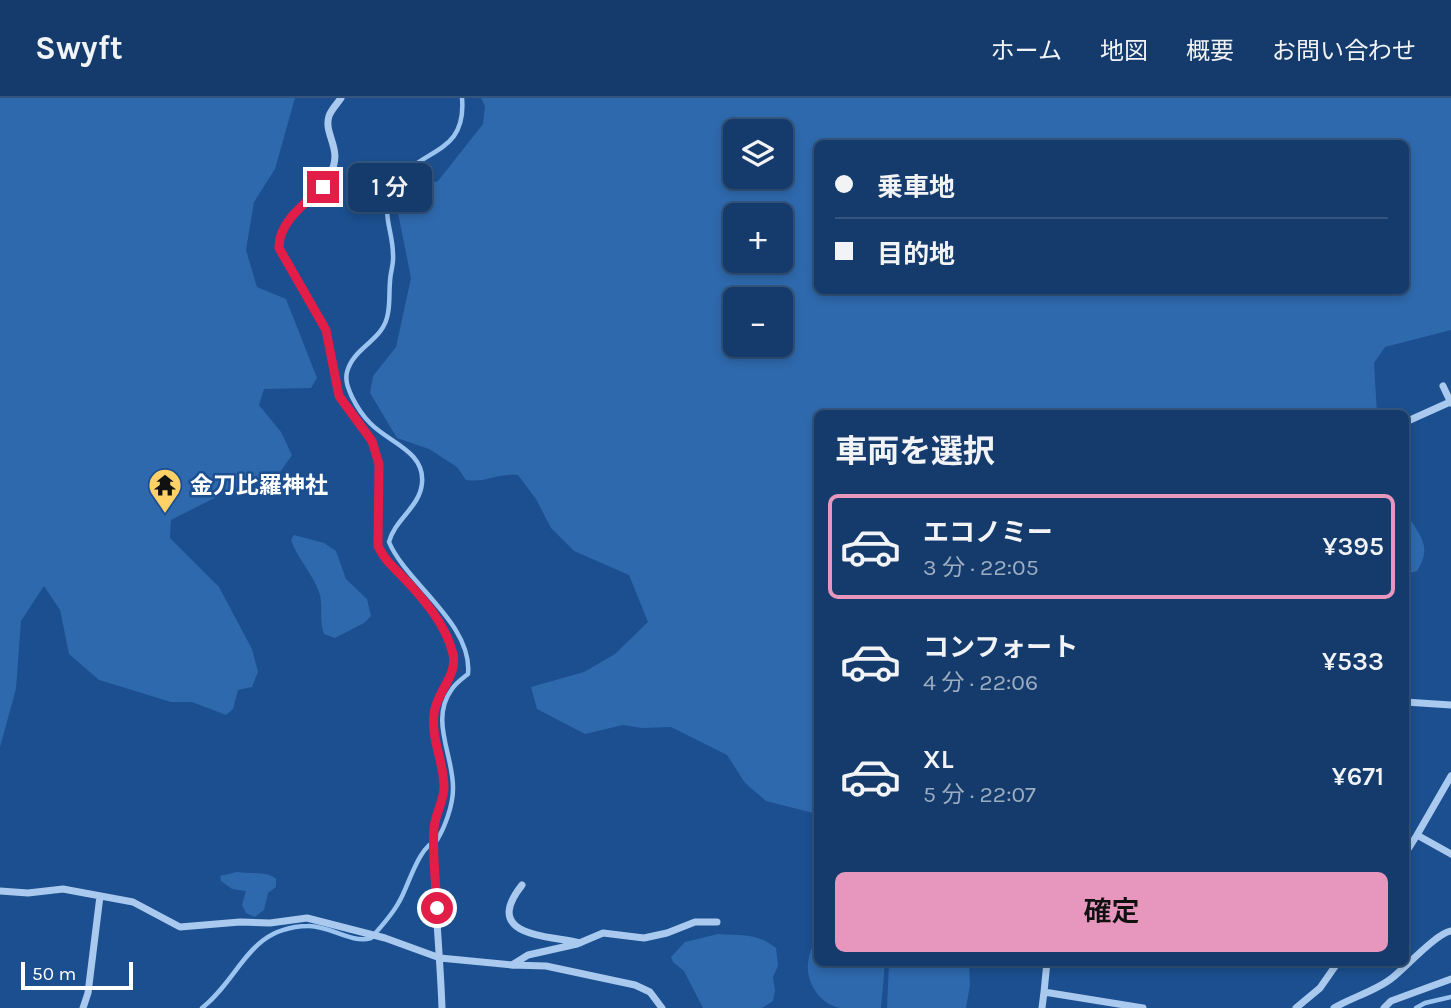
<!DOCTYPE html>
<html lang="ja">
<meta charset="utf-8">
<style>
body{margin:0;font-family:Karla,"Noto Sans JP",sans-serif;background:#1d4271;color:#f1f3f6;height:100vh;display:flex;flex-direction:column;font-size:26px;white-space:nowrap}
*{box-sizing:border-box;margin:0}
p{font-size:23px;color:#9dadc1}
.icon{flex:none;width:38px;height:38px;fill:none;stroke:currentColor;stroke-width:2;stroke-linecap:round;stroke-linejoin:round}
.map{position:relative;flex:1;overflow:hidden}
.details{position:absolute;left:814px;top:312px;width:595px;height:556px;display:flex;flex-direction:column;background:#143b6b;border-radius:10px;box-shadow:0 4px 10px #0003,0 0 0 2px #33557e}
.details>*{flex:none}
.guide{position:absolute;left:814px;top:42px;width:595px;height:154px;border-radius:10px;box-shadow:0 4px 10px #0003,0 0 0 2px #33557e;display:grid;align-content:center;height:154px;padding:0 21px;background:#143b6b}
.controls{position:absolute;left:723px;top:21px;display:grid;gap:14px}
.controls a{display:grid;place-items:center;width:70px;height:70px;border-radius:10px;background:#143b6b;box-shadow:0 4px 10px #0003,0 0 0 2px #33557e;font-size:35px}
.scale{position:absolute;left:21px;bottom:18px;width:112px;box-sizing:border-box;padding-left:7px;border:4px solid #fff;border-top:0;font-size:19px;line-height:24px;white-space:nowrap;color:#fff;-webkit-text-stroke:5px #1b4f8f;paint-order:stroke}
.end{position:absolute;width:32px;height:32px;margin:-16px;border:9px solid #e11d48;background:#fff;box-shadow:0 0 0 4px #fff}
.from{border-radius:50%}
.bubble{position:absolute;height:49px;border-radius:10px;background:#143b6b;box-shadow:0 4px 10px #0003,0 0 0 2px #33557e;font-size:23px;font-weight:600;line-height:49px;text-align:center}
.guide b{display:flex;align-items:center;gap:24px;height:66px;font-size:26px}
.guide b+b{border-top:2px solid #33557e}
.guide i{width:18px;height:18px;background:#f1f3f6}
ul{padding:0;list-style:none}
li{display:flex;align-items:center;gap:21px;height:105px;margin:0 14px 10px;padding:0 7px;border:4px solid transparent;border-radius:10px}
li div{flex:1}
li b{display:block;font-size:26px}
li em{font-style:normal;font-weight:600}
li.on{border-color:#e797bd}
li>.icon{width:63px;height:63px;stroke-width:1.5}
h2{padding:0 21px;font-size:32px;line-height:84px}
.cta{display:flex;gap:14px;margin-top:auto;padding:14px 21px}
.cta a{flex:1;height:80px;border-radius:10px;background:#e797bd;color:#111;font-size:28px;font-weight:600;line-height:80px;text-align:center}
header{display:flex;align-items:center;gap:42px;box-sizing:border-box;height:98px;padding:0 35px;background:#143b6b;border-bottom:2px solid #33557e}
header strong{font-size:33px}
nav{display:flex;gap:38px;margin-inline-start:auto;font-size:24px}
.map>svg:first-child{display:block}
.green{fill:#2e69ad;fill-rule:evenodd}
.lines{fill:none;stroke-linecap:round;stroke-linejoin:round}
.stream{stroke:#9cc4f0;stroke-width:4.5}
.minor{stroke:#a9c9ee;stroke-width:7}
.route{stroke:#e11d48;stroke-width:9}
.labels{text-anchor:middle;stroke-width:5;stroke-linejoin:round;paint-order:stroke}
.poi-label{font-size:23px;font-weight:bold;fill:#fff;stroke:#1b4f8f;text-anchor:start}
</style>
<header>
<strong>Swyft</strong>
<nav><a>ホーム</a><a>地図</a><a>概要</a><a>お問い合わせ</a></nav>
</header>
<div class="map">
<svg width="1451" height="910" viewBox="0 0 1451 910">
<rect width="100%" height="100%" fill="#1b4f8f"/>
<path class="green" d="M0,0H295L275,71L254,104L246,152L257,189L286,201L317,280L311,290L264,291L259,307L281,334L292,357L278,377L234,390L171,422L170,440L219,489L252,551L258,574L252,589L238,592L233,611L226,617L192,604H171L99,582L69,556L60,512L44,488L21,523L16,591L0,649Z
M481,0H1451V232L1385,249L1374,265L1377,315H817V716L766,703L745,685L727,657L671,629L642,630L623,627L585,636L537,611L531,589L584,574L615,556L648,524L629,477L574,453L551,430L536,401L518,377C496,375 488,385 466,382L457,369L429,351L397,340L370,295L373,278L396,249L411,180L397,110L404,91L438,83L483,26L485,8ZM735,33H780V79H735ZM817,46H1405V192H817ZM735,117H780V163H735ZM735,201H780V247H735Z
M1405,413C1418,436 1434,447 1417,473L1405,476Z
M294,437L324,445L336,453L346,481L367,501L371,518L364,525L335,540L324,536C319,524 323,511 320,497C314,477 298,462 291,442Z
M237,774C248,776 268,773 276,781V789L268,795L264,812L255,819L246,815L242,807L246,793L232,791L221,783L220,778Z
M718,836C742,838 755,834 776,850L778,868L773,879L775,893L773,903L762,910H703L684,873L673,864L671,859L685,844Z
M817,839V864L885,865L881,910C868,910 854,910 841,910C819,907 803,881 809,859C810,853 814,845 817,839Z
M889,865H969L970,887L966,910H887Z"/>
<g class="lines">
<path class="stream" d="M202,910C242,878 248,829 308,828C329,827 351,846 371,840C381,829 392,817 399,804C409,787 418,749 437,742C445,729 453,707 453,691C454,658 429,622 452,591C456,585 463,580 468,576C473,526 406,485 389,444C395,421 420,409 422,385C425,353 389,345 370,325C362,317 357,309 352,299C348,290 345,283 347,274C354,248 384,243 388,215C390,205 389,194 390,184C390,175 394,166 393,157C393,129 378,114 396,86C420,49 467,58 462,0
M1416,910L1425,905L1451,899"/>
<path class="minor" d="M341,0C337,6 331,12 329,18C323,37 344,51 330,76C317,103 277,118 279,150L326,232L339,298L372,343L379,366L378,448C383,461 392,468 401,477C422,499 446,526 453,556C458,578 436,594 434,615C431,641 443,663 444,688C444,705 434,719 434,735C433,793 440,852 442,910
M1443,288L1451,305
M1410,322L1450,304
M1405,604L1451,607
M1417,737L1451,678
M1405,756L1417,737L1451,756
M522,787C481,839 548,837 580,845
M0,793L28,795L63,791L133,804L180,829L240,824L270,825L307,820L385,840L440,860L512,867L546,868L635,887L650,894L662,910
M1047,864L1044,894L1143,910
M512,867L528,857L577,846L603,835L644,840L667,835L695,824H717
M83,910L88,895L100,798
M1042,910L1044,894
M1296,910L1320,890L1338,864
M1334,910C1352,899 1376,893 1392,880C1406,869 1437,835 1451,833
M1384,910L1391,903L1451,881"/>
</g>
<g class="lines">
<path class="route" d="M323,89C305,105 278,125 279,150L326,232L339,298L372,343L379,366L378,448C384,461 392,468 401,477C422,499 446,526 453,556C458,578 436,594 434,616C431,642 444,664 444,689C444,703 435,716 434,730C432,756 436,784 437,810"/>
</g>
<defs>
<symbol id="temple-pin" viewBox="-11 -11 22 30"><path d="M0 17L-7.5 6A9.5 9.5 0 1 1 7.5 6Z" fill="#ffd166" stroke="#1b4f8f"/><path d="M0-6L5-2H3V0L6.5 2.5H4V6H1.5V3h-3V6H-4V2.5H-6.5L-3 0V-2H-5Z" fill="#111"/></symbol>
</defs>
<g fill-rule="evenodd">
<use href="#temple-pin" x="146" y="368" width="38" height="52"/>
</g>
<g class="labels">
<g class="poi-label">
<text x="190" y="395">金刀比羅神社</text>
</g>
</g>
</svg>
<div class="controls">
<a><svg class="icon" aria-label="layers" viewBox="0 0 24 24"><path d="M12 4l9 5-9 5-9-5zM3 14l9 5 9-5"/></svg></a>
<a>+</a>
<a>−</a>
</div>
<div class="scale">50 m</div>
<i class="end from" style="left:437px;top:810px"></i>
<i class="end" style="left:323px;top:89px"></i>
<div class="bubble" style="left:348px;top:65px;width:84px">1 分</div>
<div class="guide">
<b><i class="from"></i>乗車地</b>
<b><i></i>目的地</b>
</div>
<section class="details">
<h2>車両を選択</h2>
<ul>
<li class="on"><svg class="icon" aria-label="car" viewBox="0 0 24 24"><path d="M5 17H2v-5l4-1 3-4h7l3 4 3 1v5h-3M9 17h6M6 11h13"/><circle cx="7" cy="17" r="2"/><circle cx="17" cy="17" r="2"/></svg><div><b>エコノミー</b><p>3 分 · 22:05</p></div><em>¥395</em></li>
<li><svg class="icon" aria-label="car" viewBox="0 0 24 24"><path d="M5 17H2v-5l4-1 3-4h7l3 4 3 1v5h-3M9 17h6M6 11h13"/><circle cx="7" cy="17" r="2"/><circle cx="17" cy="17" r="2"/></svg><div><b>コンフォート</b><p>4 分 · 22:06</p></div><em>¥533</em></li>
<li><svg class="icon" aria-label="car" viewBox="0 0 24 24"><path d="M5 17H2v-5l4-1 3-4h7l3 4 3 1v5h-3M9 17h6M6 11h13"/><circle cx="7" cy="17" r="2"/><circle cx="17" cy="17" r="2"/></svg><div><b>XL</b><p>5 分 · 22:07</p></div><em>¥671</em></li>
</ul>
<div class="cta"><a>確定</a></div>
</section>
</div>
